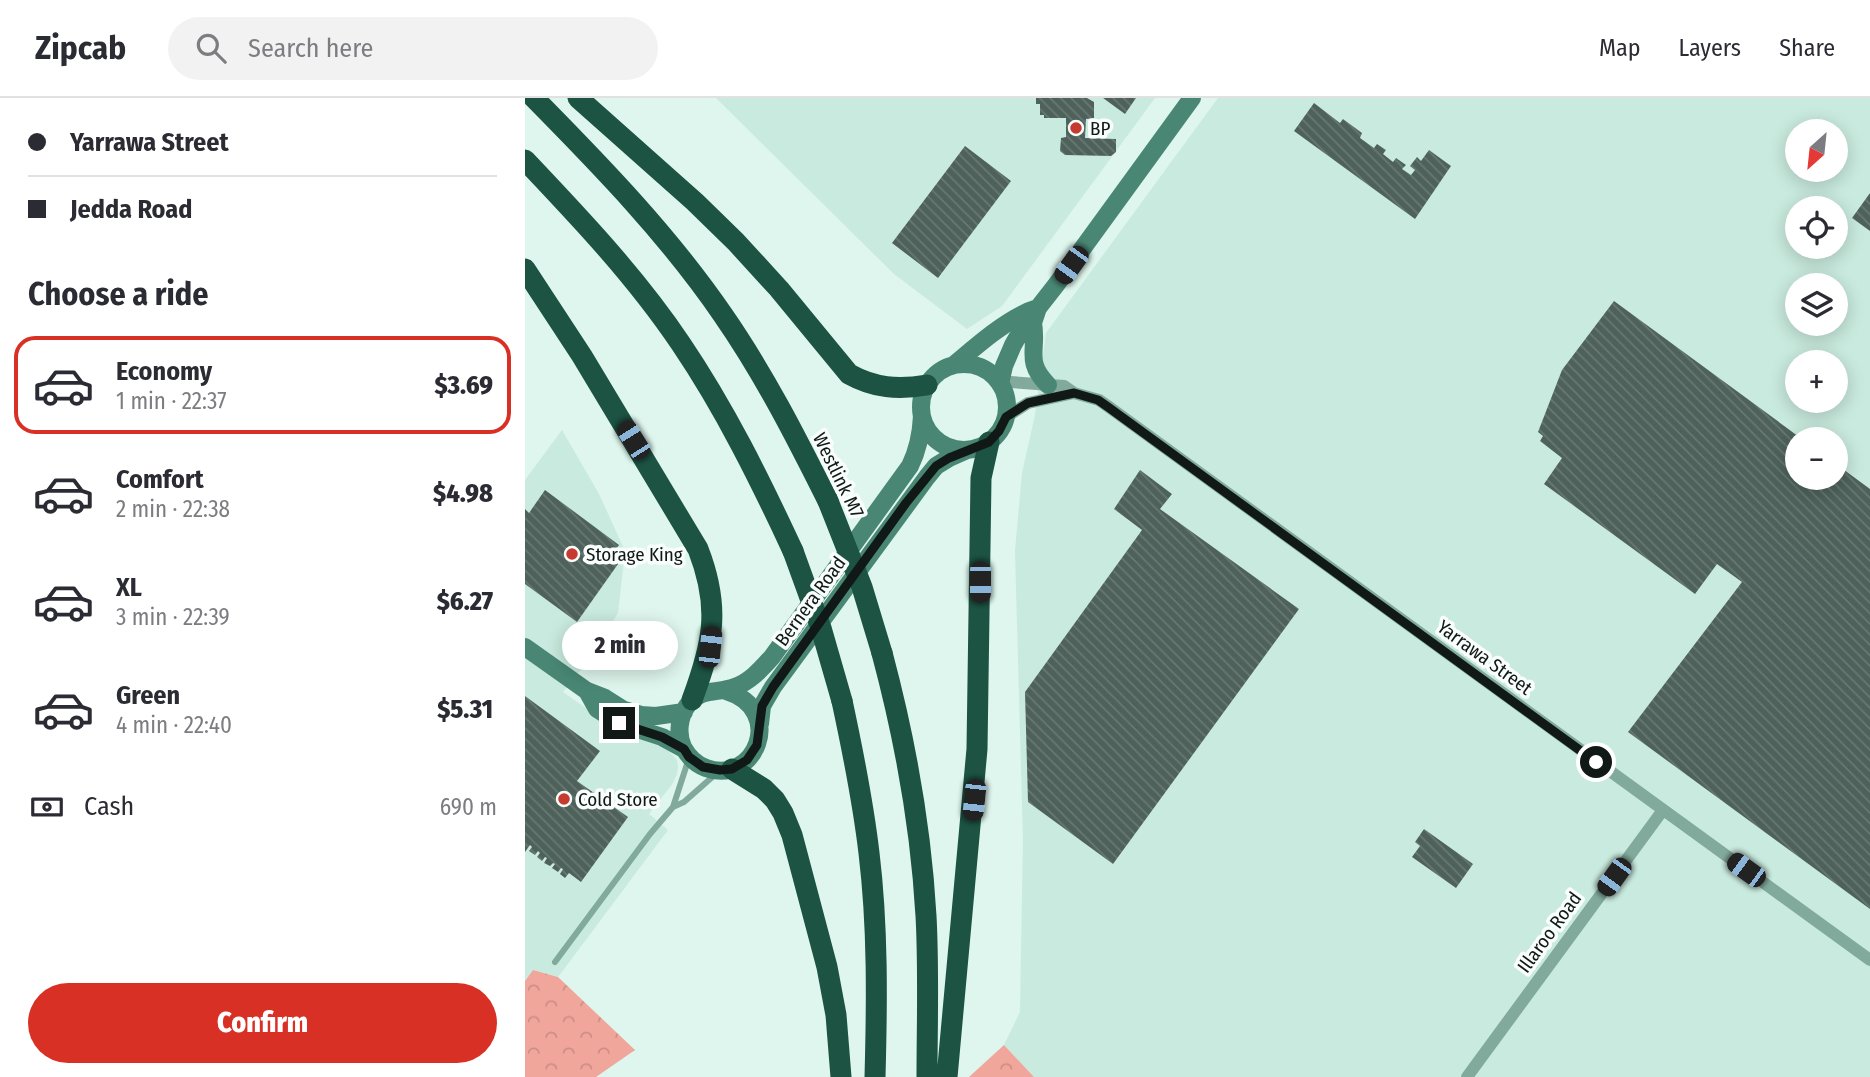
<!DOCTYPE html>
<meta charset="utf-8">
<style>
body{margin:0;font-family:"Fira Sans Condensed",sans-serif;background:#f2f2f3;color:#2b2b33;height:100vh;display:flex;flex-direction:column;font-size:26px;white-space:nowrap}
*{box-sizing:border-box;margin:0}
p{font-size:23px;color:#7c7c81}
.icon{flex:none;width:38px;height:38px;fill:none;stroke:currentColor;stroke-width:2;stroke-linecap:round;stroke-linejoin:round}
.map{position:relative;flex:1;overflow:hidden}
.sheet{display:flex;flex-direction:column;background:#fff;width:525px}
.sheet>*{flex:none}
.top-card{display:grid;align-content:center;height:154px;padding:0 28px;background:#fff}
.needle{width:46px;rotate:207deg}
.tools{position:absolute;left:1260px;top:21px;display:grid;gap:14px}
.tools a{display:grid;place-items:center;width:63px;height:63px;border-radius:50%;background:#fff;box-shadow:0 4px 18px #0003;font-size:35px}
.end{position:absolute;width:32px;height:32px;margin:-16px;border:9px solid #111916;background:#fff;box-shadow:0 0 0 4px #fff}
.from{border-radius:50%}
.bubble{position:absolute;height:49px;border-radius:24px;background:#fff;box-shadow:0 4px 18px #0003;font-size:23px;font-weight:800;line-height:49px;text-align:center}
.car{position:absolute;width:21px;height:42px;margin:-21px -10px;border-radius:9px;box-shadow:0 0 5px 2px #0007;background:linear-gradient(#222 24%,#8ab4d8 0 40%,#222 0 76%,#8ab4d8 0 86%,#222 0)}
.top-card b{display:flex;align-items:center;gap:24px;height:66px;font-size:26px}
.top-card b+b{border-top:2px solid #e1e1e2}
.top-card i{width:18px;height:18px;background:#2b2b33}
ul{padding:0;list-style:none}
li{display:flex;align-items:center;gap:21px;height:98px;margin:0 14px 10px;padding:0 14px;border:4px solid transparent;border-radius:21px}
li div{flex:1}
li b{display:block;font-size:26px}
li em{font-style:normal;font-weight:800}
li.active{border-color:#d93025}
li>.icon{width:63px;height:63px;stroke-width:1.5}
h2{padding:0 28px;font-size:32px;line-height:84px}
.pay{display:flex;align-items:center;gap:18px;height:77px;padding:0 28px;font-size:26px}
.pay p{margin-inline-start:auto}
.cta{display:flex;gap:14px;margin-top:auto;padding:14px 28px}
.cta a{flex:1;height:80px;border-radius:42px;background:#d93025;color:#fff;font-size:28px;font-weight:800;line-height:80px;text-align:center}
header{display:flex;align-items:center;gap:42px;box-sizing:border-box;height:98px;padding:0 35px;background:#fff;border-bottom:2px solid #e1e1e2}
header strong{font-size:33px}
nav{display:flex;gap:38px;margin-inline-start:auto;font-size:24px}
.search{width:490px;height:63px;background:#f2f2f3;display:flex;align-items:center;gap:18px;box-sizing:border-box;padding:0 24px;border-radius:38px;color:#7c7c81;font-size:26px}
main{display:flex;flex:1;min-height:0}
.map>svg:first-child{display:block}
.built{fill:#c9eade;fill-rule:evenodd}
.forest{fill:url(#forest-crowns)}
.building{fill:url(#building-back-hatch)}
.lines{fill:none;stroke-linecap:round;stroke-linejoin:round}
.lane{stroke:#82aa9c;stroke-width:6}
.street{stroke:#82aa9c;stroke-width:12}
.secondary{stroke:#498774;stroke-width:18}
.highway{stroke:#1c5343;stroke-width:21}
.highway-bridge{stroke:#1c5343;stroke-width:21}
.route{stroke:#111916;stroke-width:9}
.poi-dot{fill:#c73a30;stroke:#f9fefc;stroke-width:2.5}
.labels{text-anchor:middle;stroke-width:7;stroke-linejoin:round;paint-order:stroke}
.poi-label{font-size:19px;fill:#111916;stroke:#f9fefc;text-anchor:start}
.street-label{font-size:19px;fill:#111916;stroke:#f9fefc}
</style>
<header>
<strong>Zipcab</strong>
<div class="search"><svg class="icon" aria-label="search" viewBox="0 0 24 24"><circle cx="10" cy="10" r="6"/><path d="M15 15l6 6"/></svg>Search here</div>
<nav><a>Map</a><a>Layers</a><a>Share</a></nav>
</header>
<main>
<section class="sheet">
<div class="top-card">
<b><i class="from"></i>Yarrawa Street</b>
<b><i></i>Jedda Road</b>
</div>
<h2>Choose a ride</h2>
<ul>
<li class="active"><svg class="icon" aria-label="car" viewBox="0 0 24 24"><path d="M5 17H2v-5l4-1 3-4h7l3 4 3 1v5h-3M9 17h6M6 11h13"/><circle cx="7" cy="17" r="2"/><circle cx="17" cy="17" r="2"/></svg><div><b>Economy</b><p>1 min · 22:37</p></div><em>$3.69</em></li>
<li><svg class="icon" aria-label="car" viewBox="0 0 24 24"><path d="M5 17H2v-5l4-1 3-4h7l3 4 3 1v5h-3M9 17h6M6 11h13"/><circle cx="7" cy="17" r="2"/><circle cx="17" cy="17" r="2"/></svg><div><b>Comfort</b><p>2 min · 22:38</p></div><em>$4.98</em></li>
<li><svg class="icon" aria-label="car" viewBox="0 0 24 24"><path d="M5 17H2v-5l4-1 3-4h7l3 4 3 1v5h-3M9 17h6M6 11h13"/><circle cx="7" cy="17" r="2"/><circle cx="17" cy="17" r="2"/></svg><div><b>XL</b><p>3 min · 22:39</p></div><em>$6.27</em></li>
<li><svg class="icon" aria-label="car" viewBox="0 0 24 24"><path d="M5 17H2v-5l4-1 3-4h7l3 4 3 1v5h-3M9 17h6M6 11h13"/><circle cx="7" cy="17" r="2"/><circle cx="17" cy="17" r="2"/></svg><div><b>Green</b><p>4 min · 22:40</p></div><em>$5.31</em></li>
</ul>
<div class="pay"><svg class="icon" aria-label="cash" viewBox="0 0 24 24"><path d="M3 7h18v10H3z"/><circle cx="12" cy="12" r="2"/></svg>Cash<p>690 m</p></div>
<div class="cta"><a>Confirm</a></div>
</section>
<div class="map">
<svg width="1345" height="979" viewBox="0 0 1345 979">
<defs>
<pattern id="forest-crowns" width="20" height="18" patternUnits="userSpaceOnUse" patternTransform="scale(1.75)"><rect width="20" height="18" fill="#f0a69b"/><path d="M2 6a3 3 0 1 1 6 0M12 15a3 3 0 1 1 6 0" fill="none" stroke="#cd8e85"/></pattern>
<pattern id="building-back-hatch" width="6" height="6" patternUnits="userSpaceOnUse" patternTransform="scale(1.75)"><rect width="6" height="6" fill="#4e625b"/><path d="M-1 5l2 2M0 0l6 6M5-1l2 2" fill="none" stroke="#687872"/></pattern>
</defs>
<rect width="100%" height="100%" fill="#def6ed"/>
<path class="built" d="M191,0H630L477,208L442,231L369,176Z
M693,0H1345V979H509L479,947L495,914L498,741L490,453L497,375L510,317L521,235ZM1272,33H1311V72H1272ZM1272,110H1311V149H1272ZM1272,187H1311V226H1272ZM1272,264H1311V303H1272ZM1272,341H1311V380H1272Z
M37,332L74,396L100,453L93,515L62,564L38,594L85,627L141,650L152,662L153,669L152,676L148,685L124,716L143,732L33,879L8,872L0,883V382Z"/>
<path class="forest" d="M8,872L33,879L110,952L71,979H0V883Z
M479,947L509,979H444Z"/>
<path class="building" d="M511,0H562L569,4V20L561,21L560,40L591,41V54L586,58L540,57L535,53L536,40L541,39V20H519V17H515V6H511Z
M578,0H611L600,16Z
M789,5L815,25L818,21L837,35L835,40L849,50L852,46L861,52L858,56L868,64L871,60L881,67L877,71L886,77L890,72L885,68L892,59L896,63L904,52L926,68L890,121L769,33Z
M440,48L486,83L413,180L367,145Z
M1345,95V133L1327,120Z
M1089,203L1277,341H1272V380H1311V366L1345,391V811L1103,634L1217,484L1192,466L1170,496L1019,386L1037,360L1015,343L1018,338L1013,334L1037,272Z
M615,372L647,396L635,411L774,511L588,766L503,704L500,594L617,432L589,411Z
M20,392L94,447L90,453L98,459L52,524L0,486V411L4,415Z
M0,598L75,653L52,683L103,719L56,784L44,775L40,780L35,776L38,771L36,770L33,774L27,770L30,766L28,765L25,768L19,765L22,760L20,759L17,763L12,759L15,755L13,753L10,757L4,753L7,749L5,747L0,754Z
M899,731L948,766L931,790L887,759L895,748L890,744Z"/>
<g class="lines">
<path class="lane" d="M148,709L159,704L193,674
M30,864L125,736L148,709L164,660"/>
<path class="street" d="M476,288L485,284L539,288L549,295L574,302L584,309L1345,862
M481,319L503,305L549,295
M942,979L1138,712"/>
<path class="secondary" d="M508,225C513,252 499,263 523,287
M396 309a43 43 0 1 1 86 0a43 43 0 1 1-86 0Z
M429,267C451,248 485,218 513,210
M475,286L479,268L488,247L492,240L508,225L513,210L531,187L667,0
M0,549L62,593L80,600L99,612L116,617L131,618L159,614
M62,593L72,611L94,625L137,639L159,651
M201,593C262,612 230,688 181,670C170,666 163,658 158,649C152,636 154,619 162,608C176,589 192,596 210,589C226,583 236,571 247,559L385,368C393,352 396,337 397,318
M235,626L237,608L248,589L402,379L411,368L424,360L442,352"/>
<path class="highway" d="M9,0C77,69 144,138 198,217C239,276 271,339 303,403
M53,0L170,104L211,144L254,191L324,276C349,290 373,292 402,287
M0,62C55,120 111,179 156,246C200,311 235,382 268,453
M0,171L57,258L173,451C196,510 188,545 167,602
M357,555C380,641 396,729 401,818C404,872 402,926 402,979
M317,603C328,654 338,704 344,755C353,829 352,905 350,979
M207,671L239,691L250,702L258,715L267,737L302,869L311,917L316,979
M422,979L452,651L456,380L464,344"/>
<path class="highway-bridge" d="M303,403L337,489L357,555
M268,453L296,530L317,603"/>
</g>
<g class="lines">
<path class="route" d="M94,625L137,639L159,651L164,659L178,669L195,672L207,671L222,662L232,647L237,608L248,589L381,405L411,368L424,360L464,344L474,333L481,319L503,305L549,295L573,302L583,309L1071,664"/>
</g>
<g class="poi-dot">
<circle cx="551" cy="30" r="7"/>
<circle cx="47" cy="456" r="7"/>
<circle cx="39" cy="701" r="7"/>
</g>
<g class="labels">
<g class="poi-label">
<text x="565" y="37">BP</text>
<text x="61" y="463">Storage King</text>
<text x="53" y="708">Cold Store</text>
</g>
<g class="street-label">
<text transform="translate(314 377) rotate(64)" y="7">Westlink M7</text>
<text transform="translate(285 503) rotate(-54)" y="7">Bernera Road</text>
<text transform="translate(960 559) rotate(36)" y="7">Yarrawa Street</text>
<text transform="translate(1024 834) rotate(-54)" y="7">Illaroo Road</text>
</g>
</g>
</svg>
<div class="tools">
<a><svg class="needle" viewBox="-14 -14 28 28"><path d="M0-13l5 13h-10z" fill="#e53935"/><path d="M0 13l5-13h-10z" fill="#7c7c81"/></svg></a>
<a><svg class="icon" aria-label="locate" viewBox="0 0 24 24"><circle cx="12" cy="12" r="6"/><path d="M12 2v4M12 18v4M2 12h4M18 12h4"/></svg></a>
<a><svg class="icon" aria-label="layers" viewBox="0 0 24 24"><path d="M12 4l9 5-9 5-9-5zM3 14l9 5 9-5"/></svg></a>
<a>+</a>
<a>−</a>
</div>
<i class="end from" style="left:1071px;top:664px"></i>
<i class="end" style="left:94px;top:625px"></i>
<div class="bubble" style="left:37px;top:523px;width:116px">2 min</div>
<i class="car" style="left:546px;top:167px;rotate:216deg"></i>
<i class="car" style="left:108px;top:342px;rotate:328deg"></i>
<i class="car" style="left:455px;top:484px;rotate:180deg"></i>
<i class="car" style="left:185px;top:549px;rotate:6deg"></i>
<i class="car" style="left:449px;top:702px;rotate:186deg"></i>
<i class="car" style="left:1221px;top:772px;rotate:306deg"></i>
<i class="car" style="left:1089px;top:779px;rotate:216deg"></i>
</div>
</main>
